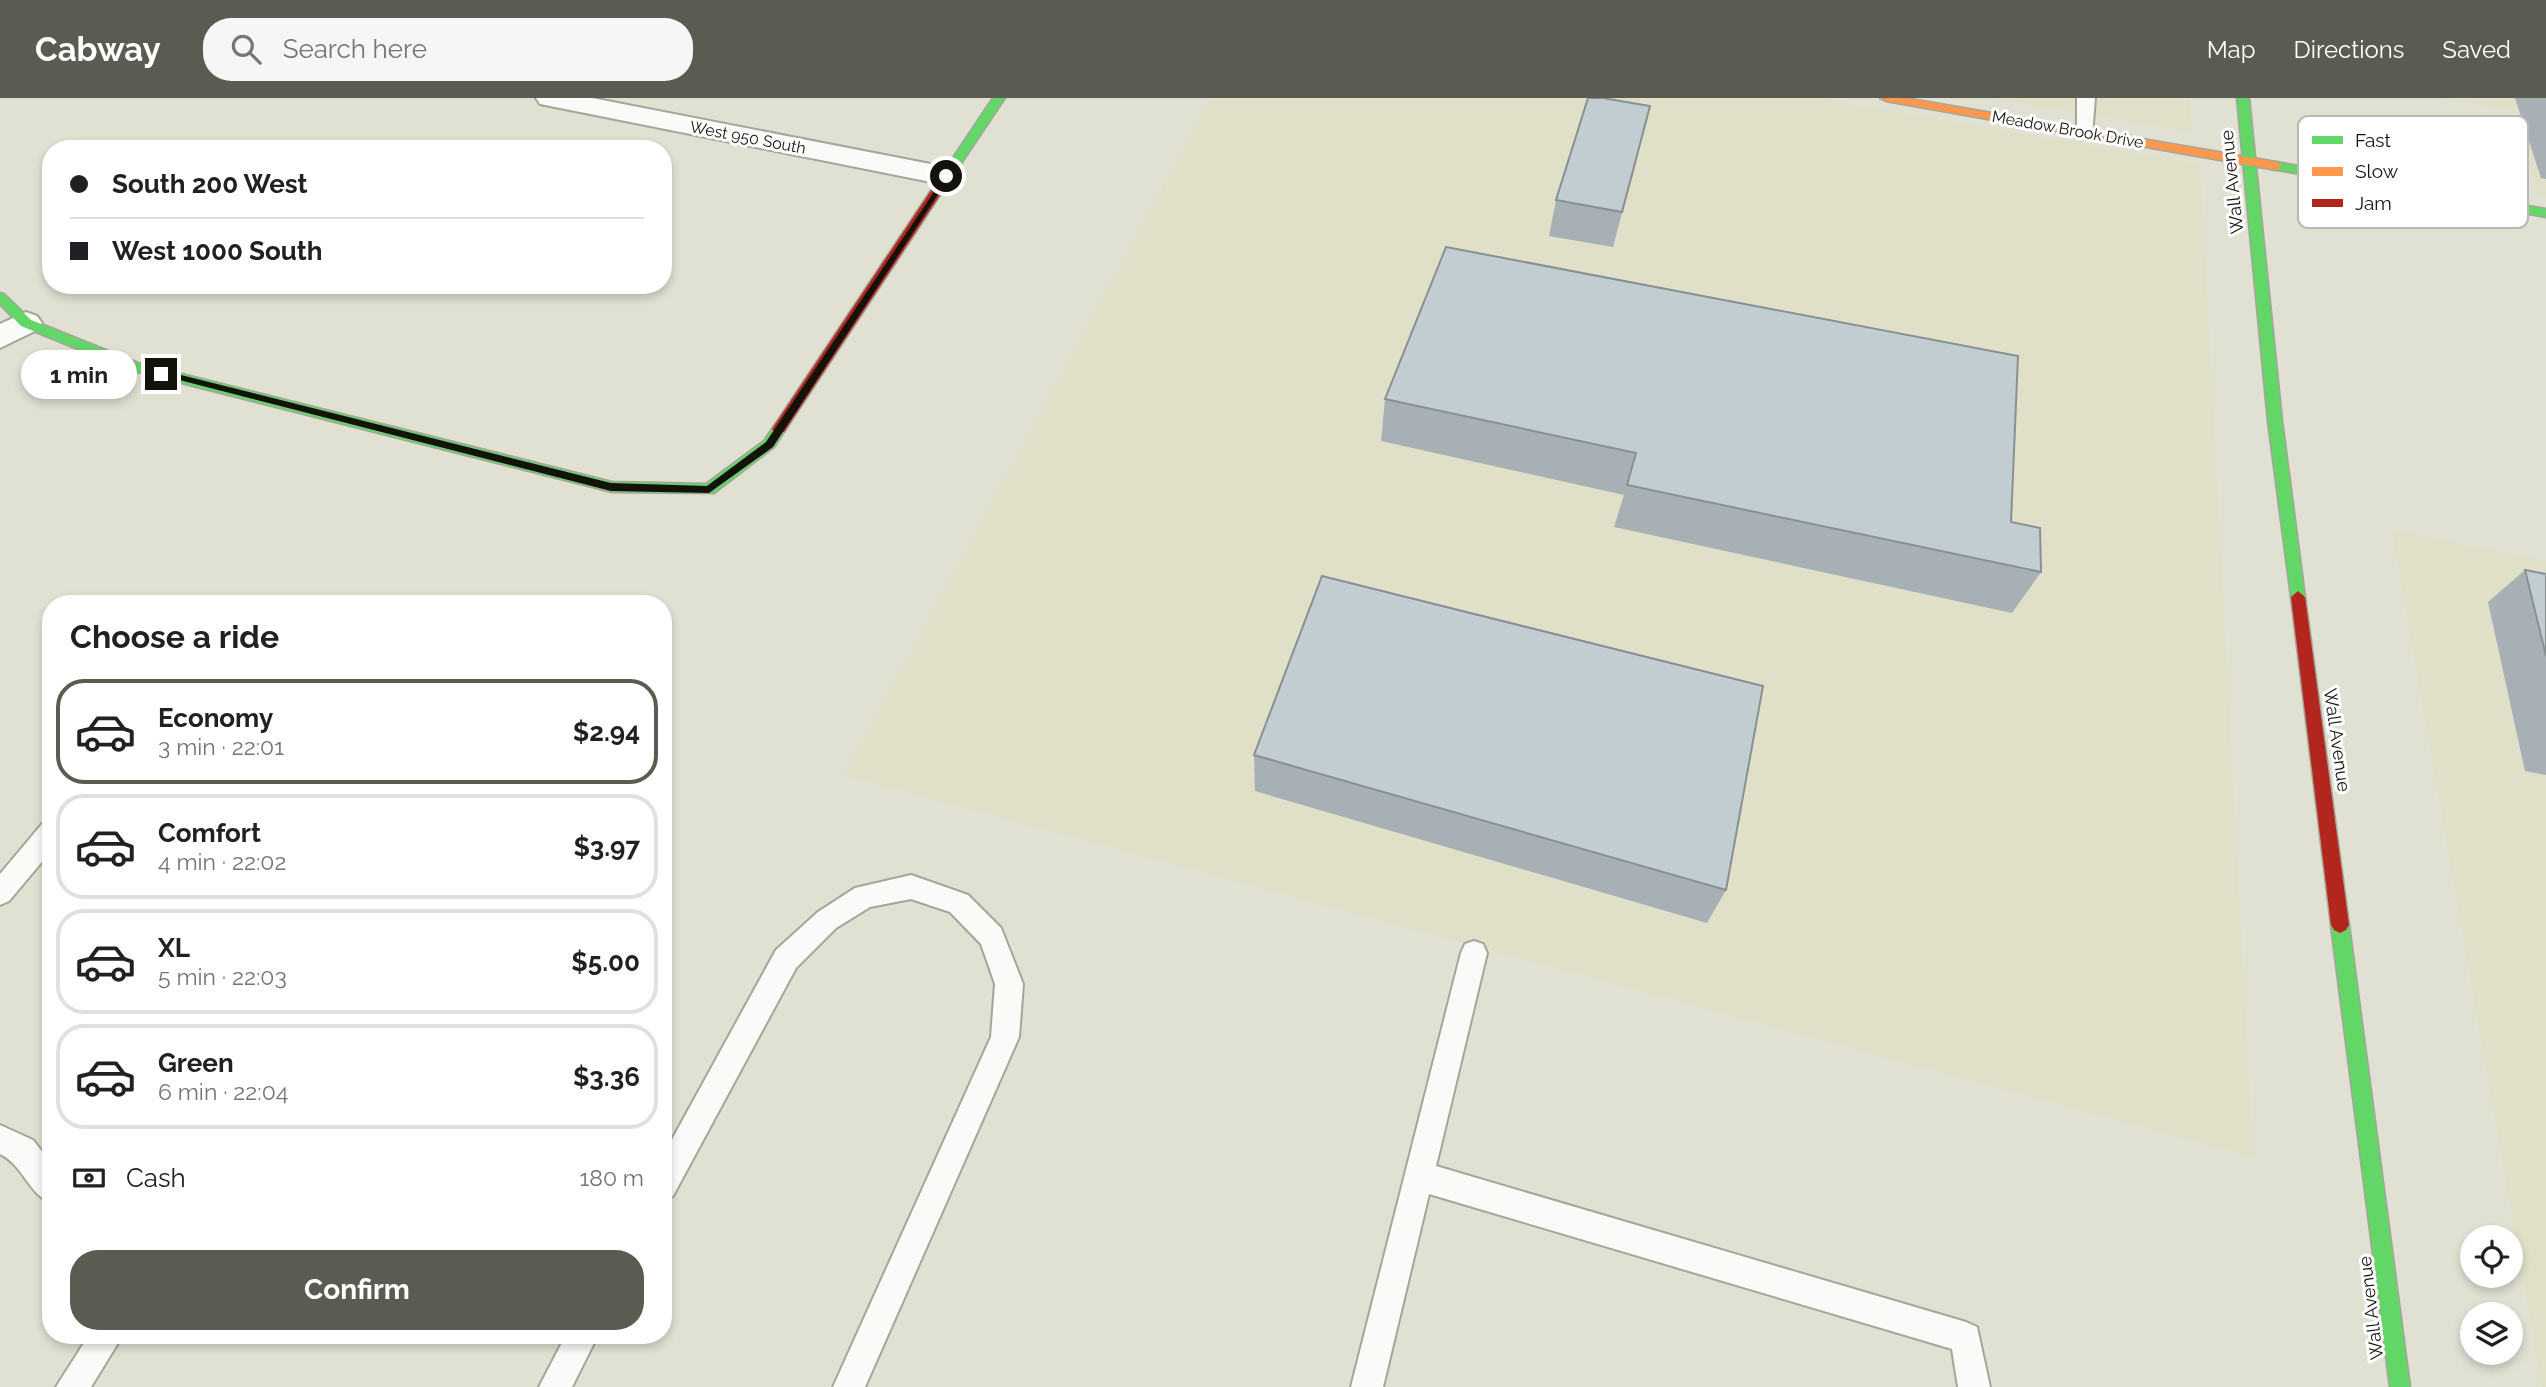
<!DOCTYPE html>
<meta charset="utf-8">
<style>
body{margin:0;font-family:Raleway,sans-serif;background:#f6f6f6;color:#202124;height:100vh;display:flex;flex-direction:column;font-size:26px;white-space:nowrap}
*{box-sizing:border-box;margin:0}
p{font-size:23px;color:#757577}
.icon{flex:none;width:38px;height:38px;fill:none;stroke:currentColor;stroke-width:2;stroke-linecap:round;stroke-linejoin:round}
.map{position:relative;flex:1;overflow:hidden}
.sheet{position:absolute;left:42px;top:497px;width:630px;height:749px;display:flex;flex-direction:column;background:#fff;border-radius:28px;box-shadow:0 4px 10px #0003}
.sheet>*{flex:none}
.guide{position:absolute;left:42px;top:42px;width:630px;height:154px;border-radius:28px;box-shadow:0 4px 10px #0003;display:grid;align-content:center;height:154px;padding:0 28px;background:#fff}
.controls{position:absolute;left:2460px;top:1127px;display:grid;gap:14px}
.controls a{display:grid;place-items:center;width:63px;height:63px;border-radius:50%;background:#fff;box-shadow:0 4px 10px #0003;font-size:35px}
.end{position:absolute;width:32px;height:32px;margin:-16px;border:9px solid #13130b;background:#fff;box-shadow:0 0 0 4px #fff}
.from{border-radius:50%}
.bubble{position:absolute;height:49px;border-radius:24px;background:#fff;box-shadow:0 4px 10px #0003;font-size:23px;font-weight:700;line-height:49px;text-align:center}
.guide b{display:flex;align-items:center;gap:24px;height:66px;font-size:26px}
.guide b+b{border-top:2px solid #e0e0e0}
.guide i{width:18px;height:18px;background:#202124}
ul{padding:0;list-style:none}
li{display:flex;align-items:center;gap:21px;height:105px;margin:0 14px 10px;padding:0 14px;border:4px solid #e0e0e0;border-radius:28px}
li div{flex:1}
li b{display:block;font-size:26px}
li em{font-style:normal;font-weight:700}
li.current{border-color:#5b5b51}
li>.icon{width:63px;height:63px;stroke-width:1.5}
h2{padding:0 28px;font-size:32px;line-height:84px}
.pay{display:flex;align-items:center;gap:18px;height:77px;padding:0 28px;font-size:26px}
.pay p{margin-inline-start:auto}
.cta{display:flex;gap:14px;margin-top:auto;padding:14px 28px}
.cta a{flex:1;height:80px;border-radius:28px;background:#5b5b51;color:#fff;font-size:28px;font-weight:700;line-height:80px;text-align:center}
header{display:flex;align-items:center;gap:42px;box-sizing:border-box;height:98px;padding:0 35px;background:#5b5b51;color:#fff}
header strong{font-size:33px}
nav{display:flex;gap:38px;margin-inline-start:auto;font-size:24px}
.search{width:490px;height:63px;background:#f6f6f6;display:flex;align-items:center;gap:18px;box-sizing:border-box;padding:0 24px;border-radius:28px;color:#757577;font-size:26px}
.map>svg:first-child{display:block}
.built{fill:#e0dfc8}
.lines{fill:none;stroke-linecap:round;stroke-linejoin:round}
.lane-casing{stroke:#a5a59a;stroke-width:4}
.street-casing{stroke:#a5a59a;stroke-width:4}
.fast-casing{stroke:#a5a59a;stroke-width:3}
.slow-casing{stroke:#a5a59a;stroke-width:3}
.jam-casing{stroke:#a5a59a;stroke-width:3}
.lane{fill:#fafaf8;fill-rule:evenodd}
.street{fill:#fafaf8;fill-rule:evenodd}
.fast{fill:#63d668;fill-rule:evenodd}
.slow{fill:#ff974d;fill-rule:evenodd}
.jam{fill:#b3261e;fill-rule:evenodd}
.wall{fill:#a7b0b5}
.building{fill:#c2cdd2;stroke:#889093;stroke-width:2}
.route{fill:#13130b}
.labels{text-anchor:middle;stroke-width:6;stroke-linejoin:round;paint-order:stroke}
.far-street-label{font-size:16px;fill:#13130b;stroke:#fff}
.street-label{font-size:18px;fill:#13130b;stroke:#fff}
.key{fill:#fff;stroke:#b8b8b6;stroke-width:2}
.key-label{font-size:19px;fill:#13130b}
</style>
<header>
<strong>Cabway</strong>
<div class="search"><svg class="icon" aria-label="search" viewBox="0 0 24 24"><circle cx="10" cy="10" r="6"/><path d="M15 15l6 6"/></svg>Search here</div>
<nav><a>Map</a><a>Directions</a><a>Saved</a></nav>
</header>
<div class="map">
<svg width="2546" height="1289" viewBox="0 0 2546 1289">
<rect width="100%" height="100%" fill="#e0e0d3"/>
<path class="built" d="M1211,0H1815L2200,66L2253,1059L844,677Z
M1987,0H2189L2192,34Z
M2438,0H2546V99L2539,98L2512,11Z
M2392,432L2546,463V1289H2542Z"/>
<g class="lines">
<defs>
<path id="lane" d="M2077,0H2095L2092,38H2080L2077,34Z
M51,723V753L9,803L0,807V776L42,726Z
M911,777L968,797L1001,830L1023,886L1019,939L865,1289H833L991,939L995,886L981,846L950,814L911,801L870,809L836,830L796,870L673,1098L663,1103V1058L776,852L818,814L855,790Z
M1474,843L1483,846L1487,855L1436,1068L1966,1224L1977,1229L1990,1289H1958L1952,1251L1429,1096L1383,1289H1351L1461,855L1465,846Z
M0,1027L33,1042L51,1065V1105C28,1095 23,1067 0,1056Z
M89,1237H123L91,1289H56Z
M566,1237H598L572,1289H539Z"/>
<path id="street" d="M536,0H592L946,69L956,72L960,78L956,84L946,87L550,8L540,6Z
M26,214L37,218L42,225L37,232L0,250V226Z"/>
<path id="fast" d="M993,0H1005L940,97H932L930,94Z
M2237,0H2249L2282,323L2305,499L2298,505L2291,499L2268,323Z
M2276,64L2546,111V119L2272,71V65Z
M0,195L4,196L31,222L138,265L612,384L706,386L764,343L774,328L779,326L786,331L774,349L714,395L612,394L130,272L21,228L0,206Z
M2340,819L2346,822L2349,827L2410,1289H2390L2331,827L2334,822Z"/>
<path id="slow" d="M1880,0H1905L2276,64L2282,68L2276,72L1886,3Z"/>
<path id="jam" d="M936,90L942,94L784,334H774L772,331L932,91Z
M2298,493L2305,499L2349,827L2346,832L2340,835L2334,832L2331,827L2291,499Z"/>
</defs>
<use href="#lane" class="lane-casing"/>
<use href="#street" class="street-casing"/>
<use href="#fast" class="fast-casing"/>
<use href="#slow" class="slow-casing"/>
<use href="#jam" class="jam-casing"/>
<use href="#lane" class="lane"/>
<use href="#street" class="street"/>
<use href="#fast" class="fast"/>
<use href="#slow" class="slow"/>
<use href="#jam" class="jam"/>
</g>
<path class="wall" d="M2515,0H2546V81L2541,80Z
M1650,8L1613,149L1549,138L1556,102Z
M1385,301L2011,424L2041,474L2012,515L1614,429L1624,397L1381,343Z
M2525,472L2546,476V677L2525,673L2488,504Z
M1254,657L1726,792L1707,825L1255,693Z"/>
<path class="building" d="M1588,0H1603L1650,8L1622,114L1556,102Z
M1446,149L2018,258L2011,424L2040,430L2041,474L1627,387L1636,355L1385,301Z
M2525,472L2546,476V558Z
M1322,478L1763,588L1726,792L1254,657Z"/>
<path class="route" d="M946,76L950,78L773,349L709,395L611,393L156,276L161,272L611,385L707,388L766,344Z"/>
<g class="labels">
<g class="far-street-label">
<text transform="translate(2068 31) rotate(10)" y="6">Meadow Brook Drive</text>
<text transform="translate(748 39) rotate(11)" y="6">West 950 South</text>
</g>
<g class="street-label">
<text transform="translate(2232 84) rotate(-96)" y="6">Wall Avenue</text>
<text transform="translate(2337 642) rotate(82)" y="6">Wall Avenue</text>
<text transform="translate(2371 1210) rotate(-97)" y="6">Wall Avenue</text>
</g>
</g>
<rect x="2298" y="18" width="230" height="112" rx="10" class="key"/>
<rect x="2312" y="38" width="31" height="8" fill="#63d668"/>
<rect x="2312" y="69" width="31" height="9" fill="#ff974d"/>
<rect x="2312" y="101" width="31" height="8" fill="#b3261e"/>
<g class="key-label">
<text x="2355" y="49">Fast</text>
<text x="2355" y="80">Slow</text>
<text x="2355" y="112">Jam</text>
</g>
</svg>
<div class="controls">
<a><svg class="icon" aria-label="locate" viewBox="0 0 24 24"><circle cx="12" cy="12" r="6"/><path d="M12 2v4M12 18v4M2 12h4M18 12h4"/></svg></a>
<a><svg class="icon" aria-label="layers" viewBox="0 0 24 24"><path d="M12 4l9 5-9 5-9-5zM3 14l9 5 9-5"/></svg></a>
</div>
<i class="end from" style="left:946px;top:78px"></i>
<i class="end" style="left:161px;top:276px"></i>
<div class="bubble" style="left:21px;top:252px;width:116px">1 min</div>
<div class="guide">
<b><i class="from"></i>South 200 West</b>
<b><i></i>West 1000 South</b>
</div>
<section class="sheet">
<h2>Choose a ride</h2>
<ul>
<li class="current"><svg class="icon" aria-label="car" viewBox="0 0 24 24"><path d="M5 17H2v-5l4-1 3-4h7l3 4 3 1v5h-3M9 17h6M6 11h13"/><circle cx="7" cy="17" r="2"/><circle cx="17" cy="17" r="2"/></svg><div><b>Economy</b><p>3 min · 22:01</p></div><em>$2.94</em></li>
<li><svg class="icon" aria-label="car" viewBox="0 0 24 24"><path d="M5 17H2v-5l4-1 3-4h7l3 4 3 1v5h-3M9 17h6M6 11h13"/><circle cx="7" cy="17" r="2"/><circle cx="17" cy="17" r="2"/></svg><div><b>Comfort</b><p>4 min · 22:02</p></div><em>$3.97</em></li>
<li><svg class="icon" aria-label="car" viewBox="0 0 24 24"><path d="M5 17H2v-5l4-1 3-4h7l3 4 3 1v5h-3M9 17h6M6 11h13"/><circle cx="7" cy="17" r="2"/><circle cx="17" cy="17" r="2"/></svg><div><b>XL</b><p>5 min · 22:03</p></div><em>$5.00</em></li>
<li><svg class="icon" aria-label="car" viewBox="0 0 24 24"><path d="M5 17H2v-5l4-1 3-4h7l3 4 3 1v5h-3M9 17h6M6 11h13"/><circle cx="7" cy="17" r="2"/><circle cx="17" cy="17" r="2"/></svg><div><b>Green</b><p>6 min · 22:04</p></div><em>$3.36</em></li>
</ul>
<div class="pay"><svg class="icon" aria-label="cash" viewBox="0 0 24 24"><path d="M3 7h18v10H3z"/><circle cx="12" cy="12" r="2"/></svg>Cash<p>180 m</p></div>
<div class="cta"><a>Confirm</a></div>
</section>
</div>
